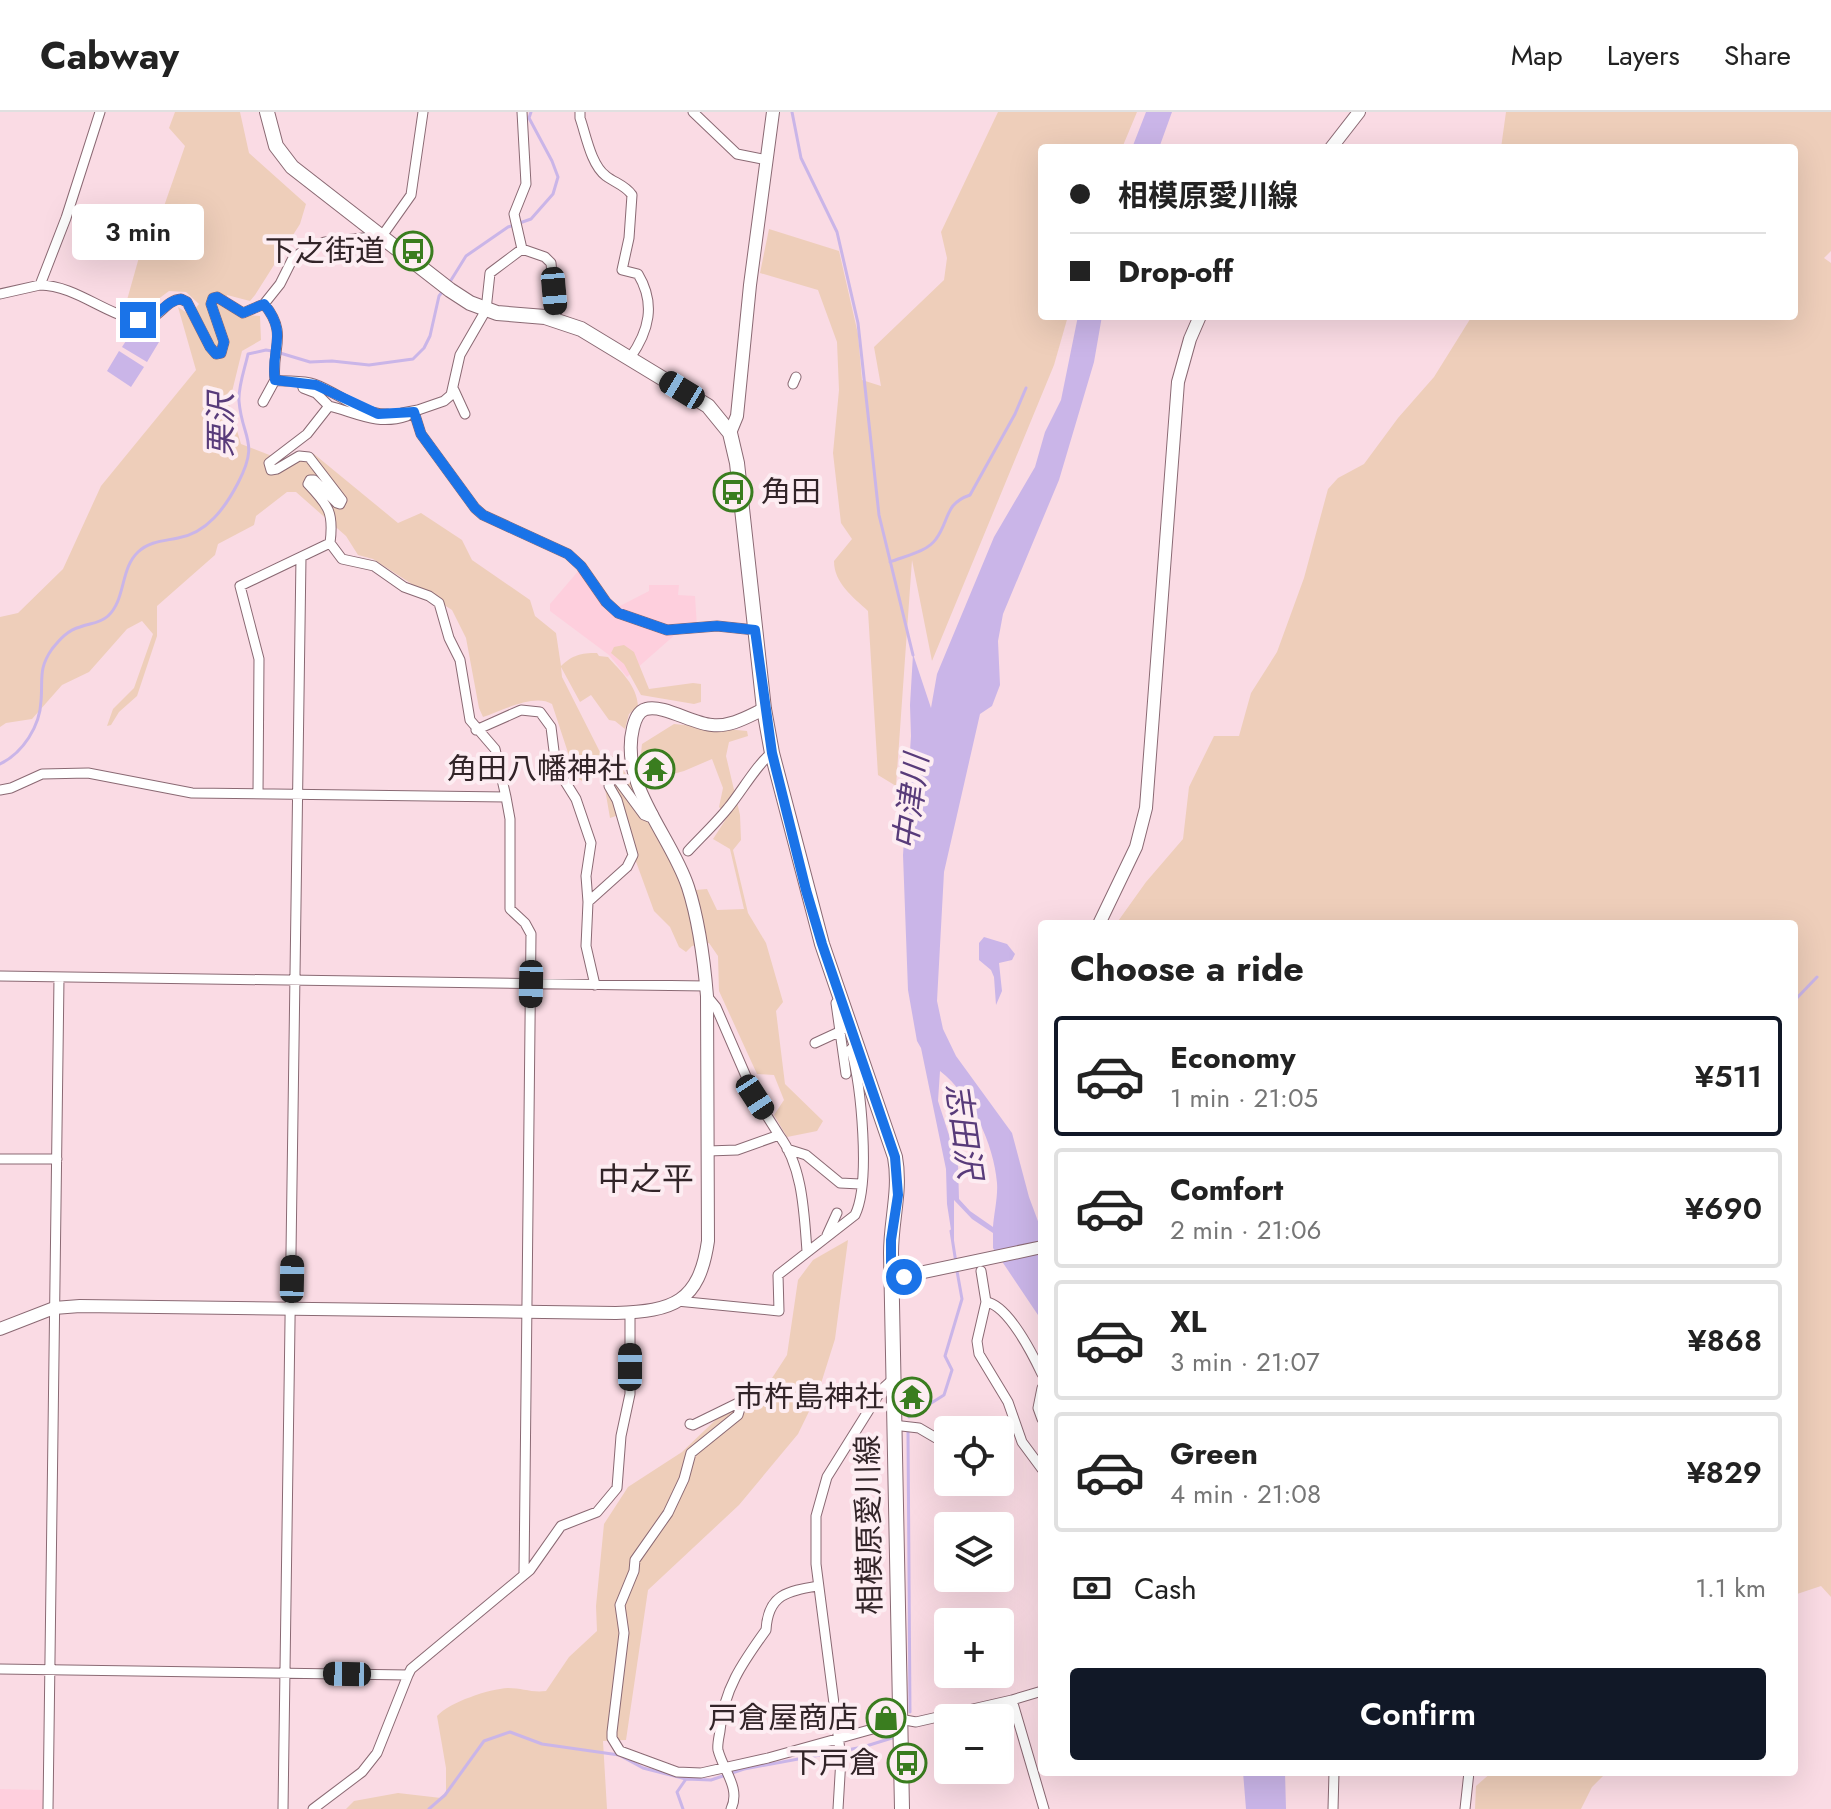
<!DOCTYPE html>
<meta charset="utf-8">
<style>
body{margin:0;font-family:Jost,"Noto Sans JP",sans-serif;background:#f6f6f6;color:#222;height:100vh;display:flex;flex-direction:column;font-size:30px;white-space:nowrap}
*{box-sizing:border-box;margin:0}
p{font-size:26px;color:#767676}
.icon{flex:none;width:44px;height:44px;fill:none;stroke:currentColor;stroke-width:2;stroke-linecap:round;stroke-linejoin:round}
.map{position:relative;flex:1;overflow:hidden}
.side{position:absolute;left:1038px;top:808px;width:760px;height:856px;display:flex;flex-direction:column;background:#fff;border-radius:8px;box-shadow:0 8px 32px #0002}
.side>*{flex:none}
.guide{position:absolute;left:1038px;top:32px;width:760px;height:176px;border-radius:8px;box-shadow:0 8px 32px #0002;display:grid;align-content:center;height:176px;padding:0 32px;background:#fff}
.buttons{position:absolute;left:934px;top:1304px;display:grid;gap:16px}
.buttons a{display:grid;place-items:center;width:80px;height:80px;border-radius:8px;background:#fff;box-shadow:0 8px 32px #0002;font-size:40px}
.end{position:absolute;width:36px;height:36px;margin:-18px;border:10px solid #1a73e8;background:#fff;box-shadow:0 0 0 4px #fff}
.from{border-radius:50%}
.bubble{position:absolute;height:56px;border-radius:8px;background:#fff;box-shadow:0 8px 32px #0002;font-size:26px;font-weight:600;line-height:56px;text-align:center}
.car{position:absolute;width:24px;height:48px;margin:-24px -12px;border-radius:10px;box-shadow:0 0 6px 2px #0007;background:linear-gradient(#222 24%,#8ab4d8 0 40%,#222 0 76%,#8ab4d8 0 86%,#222 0)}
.guide b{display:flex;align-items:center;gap:28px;height:76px;font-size:30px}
.guide b+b{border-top:2px solid #e0e0e0}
.guide i{width:20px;height:20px;background:#222}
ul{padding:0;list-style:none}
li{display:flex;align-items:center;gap:24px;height:120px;margin:0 16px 12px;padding:0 16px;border:4px solid #e0e0e0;border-radius:8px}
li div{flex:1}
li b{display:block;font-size:30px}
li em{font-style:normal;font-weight:600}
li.selected{border-color:#111827}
li>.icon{width:72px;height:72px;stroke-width:1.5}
h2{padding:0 32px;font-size:36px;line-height:96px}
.pay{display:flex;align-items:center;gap:20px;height:88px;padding:0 32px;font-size:30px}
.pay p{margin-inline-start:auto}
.cta{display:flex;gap:16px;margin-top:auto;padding:16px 32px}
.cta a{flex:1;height:92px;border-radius:8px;background:#111827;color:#fff;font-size:32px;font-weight:600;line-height:92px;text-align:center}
header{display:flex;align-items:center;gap:48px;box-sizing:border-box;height:112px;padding:0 40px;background:#fff;border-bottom:2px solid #e0e0e0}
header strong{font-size:38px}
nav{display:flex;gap:44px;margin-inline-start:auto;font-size:28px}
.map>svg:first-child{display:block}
.built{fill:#fecfdd}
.green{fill:#eeceba}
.water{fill:#cab5e8;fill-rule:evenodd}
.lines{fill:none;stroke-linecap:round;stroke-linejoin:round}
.stream{stroke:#cab5e8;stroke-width:3}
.street-casing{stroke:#8a6973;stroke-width:11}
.secondary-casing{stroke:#8a6973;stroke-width:14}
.primary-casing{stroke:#8a6973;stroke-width:16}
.street{stroke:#fff;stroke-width:9}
.secondary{stroke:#fff;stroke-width:12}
.primary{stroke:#fff;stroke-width:14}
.route{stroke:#1a73e8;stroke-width:10}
.labels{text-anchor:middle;stroke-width:8;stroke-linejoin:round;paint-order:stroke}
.poi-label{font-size:30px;fill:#322428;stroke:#fdedf2;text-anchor:end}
.street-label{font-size:30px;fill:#322428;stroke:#fdedf2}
.water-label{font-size:32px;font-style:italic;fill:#583b7a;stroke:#fdedf2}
.neighbourhood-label{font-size:32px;fill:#322428;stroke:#fdedf2}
</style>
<header>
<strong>Cabway</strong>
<nav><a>Map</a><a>Layers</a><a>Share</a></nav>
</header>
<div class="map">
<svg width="1831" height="1697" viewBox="0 0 1831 1697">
<rect width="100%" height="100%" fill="#fadbe4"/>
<path class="built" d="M580,457L609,497L677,521L627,565L609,543L550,499V492Z
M649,473H679L678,483L695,484L697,515L666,516L616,496L649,479Z
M0,1677L43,1678V1697H0Z"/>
<path class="green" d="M175,0H240L249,41L306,92L300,112L255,183L250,189L227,183L224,194L246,203L260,204L261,228L242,239L229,292L241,332L285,349L314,342L398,411L421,401L462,428L472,448L530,488L535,504L556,521L561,554C573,543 580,541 597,541L599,544L608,545C620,559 637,573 638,594L629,602L625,617L615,609L609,608L591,583L580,590L561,555L562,565L603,646L615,644C641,687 668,731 684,779L707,777L717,798L744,797L730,737L713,727L728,704L719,695L723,676L712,647L684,659L647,669L640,650L642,632L674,612L747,619L748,624L729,630L726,644L740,703L741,728L733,738L748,801L766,831L783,890L776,899L785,972L823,1009L817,1019L787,1025L774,1003L784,988L774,963L757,962L719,879L718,844L709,831L692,834L686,840L679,835L670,815L654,799L619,703L610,706L603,665L596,661L585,671L576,665L552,592C534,581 502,599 483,605L479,596L466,526L452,498L373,447L358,443L346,424L296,380H287L256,404L254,413L218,432L215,443L157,494V524L137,584L119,600L111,613L107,614L113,597L134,576L153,522L142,509L127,517L89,560L62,573L32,607L6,611L0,615V505L18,501L63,457L101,374L196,258L178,195L190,203L199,192L186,180L169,179L149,194L127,188L145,124L155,120L185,34L169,16Z
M998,0H1137L1122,36H1042V204H1068L1054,253L932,549L912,448L896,674L878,663L868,499C853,485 834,471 834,449L852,427L841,411L833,341L839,278L837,230L818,178L760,161L769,117L839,139L858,222L862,268L881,274L874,235L944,168L947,146L941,120Z
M1506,0H1831V139L1824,146L1831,151V1485L1821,1474L1794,1483V812H1116L1146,770L1183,727L1189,675L1214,624H1239L1251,581L1277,540L1304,466L1328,377L1338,366L1364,352L1398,306L1434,265L1472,204H1794V36H1501Z
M624,533L634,540L649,577L693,571L701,572V590L694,592L641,583L624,552L611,541L614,535Z
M848,1128L835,1227L818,1281L798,1322L739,1393L648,1478L626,1628L603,1629L607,1697H346L354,1689L398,1681L441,1686L446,1681V1656L437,1604C450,1590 489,1577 508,1576C522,1576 532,1581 546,1579L569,1545L597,1519L596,1494L604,1412L628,1375L682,1340L728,1296L761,1283L787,1243L798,1168L813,1148Z
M1492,1660H1607L1592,1675L1581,1697H1475L1476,1674Z"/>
<path class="water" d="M1146,0H1172L1159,36H1132Z
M1078,204H1102L1094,250L1059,368L1003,502L998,529L1000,573L992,594L980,602L944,760L937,889L943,917L956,944L1012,1021L1029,1085L1042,1120V1209L993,1136V1121L972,1107L954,1088V1137L947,1092L946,1057L921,936L917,929L908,878L903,743L911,624L910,593L913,542L931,596L937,562L994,425L1035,355L1045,320L1061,288ZM940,959C971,983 994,1032 997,1071C998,1085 994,1101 993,1115L970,1099L959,1087L958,1051L938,989Z
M135,215L159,230L147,250L122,235Z
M119,239L144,255L131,275L107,259Z
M984,825L1007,832L1015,842L1012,848L999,851L1002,879L996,893L994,865L991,858L979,848V831Z
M1243,1660H1285L1286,1697H1246Z"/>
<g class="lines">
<path class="stream" d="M792,0L801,46L837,120L858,211L879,403L913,543
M448,173L466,144L508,115L531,107L553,82L558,65L552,49L529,6L531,0
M280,241L310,250L332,249L369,253L413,247L424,236L430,224L439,184L443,179
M890,450C905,444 927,440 936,427C950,408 944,392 970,383L1015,302L1026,276
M0,652C23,641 40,614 41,589C43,567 38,557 52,537C60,527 68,518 80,515C90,511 99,512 108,504C126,487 120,457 138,440C150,429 164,429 178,426C207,421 225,396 238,371C260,329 242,327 239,289C238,275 245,256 248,242L266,238L272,239
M1794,889L1817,865
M951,1119L956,1151
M909,1305L944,1283L952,1258L945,1244L962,1187L957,1159
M908,1320L910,1600
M429,1697L445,1683L484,1629L510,1620L542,1632L619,1643L643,1656L686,1667L711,1668L744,1657L863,1635L892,1626
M683,1697L677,1680L686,1667"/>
<defs>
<path id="street" d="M580,0V6C586,23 591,53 606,64C615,71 625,73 632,83L629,126L622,158L638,162C656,192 649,219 630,246
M693,0L737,42L767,48
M522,137L514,102L526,72L522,0
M40,173C77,174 103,202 139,208C158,211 164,188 181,187L187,190L210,235L216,242L221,241L224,230L211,192L213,186L217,185L243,201L264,192
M0,182L40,173L66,106L100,0
M275,268C271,237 289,222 264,192L280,172L292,148L304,138L325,130L382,124L411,83L423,0
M302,271L303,276L316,281L329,294
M793,272L796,265
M454,278L465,302
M263,290L275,268C287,270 302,268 314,272C338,280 361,303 387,302
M414,300L421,322L475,396L483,403L568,442L581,454L606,490L618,501L667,518L717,514L755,518
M402,301L418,298L444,289L451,283L460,243L486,198L490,161L522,137L545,145L551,151L556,208
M330,431L342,447L374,454L404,475L429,484L439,491L449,526L460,548L470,608L495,637L506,685
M476,618L521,598L540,600L551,615L556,655L576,687L591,731L586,764L588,790L586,834L595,873
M0,678L11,676L42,662L88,661L192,681L506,685L510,707V797L525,811L531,822L524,1463L411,1557L408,1563L0,1557
M258,681L259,547L240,474L330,431C334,401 329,394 308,372L310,368H314L337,391L340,392L342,388L309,345L299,344L277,357L271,358L269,351L307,322L329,294C357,301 377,314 407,304L408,300
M688,739C701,725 716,711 728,696C740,682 759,649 772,641
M588,790L627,755L633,743L617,688L609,674L611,666L616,665L644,703L649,705L653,702
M0,864L706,874
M707,884L716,895L755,985L779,1023
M836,891L846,962
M815,931L841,919
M787,1037L806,1043L840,1071L860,1072
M708,1039L737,1038L779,1023C803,1055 804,1101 807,1139
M0,1047H57
M827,1123L837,1101
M981,1159L986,1190L977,1229L979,1242L1008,1290L1022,1330L1042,1357
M677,1189L779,1199L778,1163L855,1103C871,1070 861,973 851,937L857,933
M986,1190C1008,1193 1033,1243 1042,1262
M1042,1276L1038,1296L1042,1307
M690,1312L693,1313L738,1291L741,1293L738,1303L691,1341L684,1367L668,1401L635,1448L634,1459L620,1493L624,1521L612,1620V1626L620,1639L677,1660L701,1661L768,1646L905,1608L916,1610L1012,1588L1044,1697
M893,1313L919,1316L948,1333
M524,1463L530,1458L561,1414L597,1400L617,1376L621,1324L630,1282V1201
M1012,1588L1042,1579
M48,1697L59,866
M283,1697L301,445
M313,1697L362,1660L377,1641L408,1563
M731,1697C741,1676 723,1658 718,1638C717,1633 719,1625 720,1619C723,1578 743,1550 766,1518C768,1482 788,1479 818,1474
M838,1697L841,1646L816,1452V1404L827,1365L882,1277L892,1268
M1333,1697L1334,1660
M1465,1697L1469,1660"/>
<path id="secondary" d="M1331,36L1359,0
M730,321L737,304L750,173L773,0
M1099,812L1136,735L1146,696L1178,270L1190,227L1200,204
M891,1167L1042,1135
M0,1217L54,1196L80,1194L616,1201C673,1199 699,1191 708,1129L707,884C704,848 699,809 688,775C671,723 619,673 633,616C635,608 638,599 646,597C663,592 693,612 712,613C731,615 747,605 764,597"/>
<path id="primary" d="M267,0L276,34L292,55L450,178L470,191L497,201L545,205L581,217L708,294L730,321L737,351L764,597L772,641L822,832L895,1045C901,1078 891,1108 891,1141L902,1697"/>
</defs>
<use href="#street" class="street-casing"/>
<use href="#secondary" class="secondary-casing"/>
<use href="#primary" class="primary-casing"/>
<use href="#street" class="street"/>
<use href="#secondary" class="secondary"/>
<use href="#primary" class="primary"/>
</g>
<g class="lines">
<path class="route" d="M138,208C160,208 163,189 181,187L187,190L210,235L216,242L221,241L224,230L211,192L213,186L217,185L243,201L264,192C289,222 270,236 275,268L316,273L378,302L414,300L421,322L475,396L483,403L568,442L581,454L606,490L618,501L667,518L717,514L755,518L772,641L806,778L822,832L895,1045L898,1083L891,1128V1167L904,1165"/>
</g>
<defs>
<symbol id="bus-ring" viewBox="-11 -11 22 22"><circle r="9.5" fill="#fdedf2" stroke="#3a7d1f" stroke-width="1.5"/><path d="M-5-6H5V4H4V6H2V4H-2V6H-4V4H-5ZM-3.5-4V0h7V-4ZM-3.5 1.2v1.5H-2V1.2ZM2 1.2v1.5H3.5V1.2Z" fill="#3a7d1f"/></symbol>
<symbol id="temple-ring" viewBox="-11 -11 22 22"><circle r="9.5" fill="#fdedf2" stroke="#3a7d1f" stroke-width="1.5"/><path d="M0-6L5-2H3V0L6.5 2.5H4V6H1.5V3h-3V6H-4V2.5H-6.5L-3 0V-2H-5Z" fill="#3a7d1f"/></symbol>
<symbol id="shop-ring" viewBox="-11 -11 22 22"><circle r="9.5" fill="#fdedf2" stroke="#3a7d1f" stroke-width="1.5"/><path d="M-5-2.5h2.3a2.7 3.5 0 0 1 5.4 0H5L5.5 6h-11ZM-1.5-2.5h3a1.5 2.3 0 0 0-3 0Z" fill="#3a7d1f"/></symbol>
</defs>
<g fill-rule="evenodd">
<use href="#bus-ring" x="391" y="117" width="44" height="44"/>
<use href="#bus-ring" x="711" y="358" width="44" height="44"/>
<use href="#temple-ring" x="633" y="635" width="44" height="44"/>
<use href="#temple-ring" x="890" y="1263" width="44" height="44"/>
<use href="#shop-ring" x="864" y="1584" width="44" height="44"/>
<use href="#bus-ring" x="885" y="1629" width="44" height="44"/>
</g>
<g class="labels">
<g class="poi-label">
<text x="385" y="149">下之街道</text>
<text x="761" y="390" text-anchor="start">角田</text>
<text x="627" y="667">角田八幡神社</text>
<text x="884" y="1295">市杵島神社</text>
<text x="858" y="1616">戸倉屋商店</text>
<text x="879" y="1661">下戸倉</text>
</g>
<g class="street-label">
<text transform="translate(869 1413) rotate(-91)" y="10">相模原愛川線</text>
</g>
<g class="water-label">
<text transform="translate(221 313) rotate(-90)" y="11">栗沢</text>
<text transform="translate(911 690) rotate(-83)" y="11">中津川</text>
<text transform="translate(964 1019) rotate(82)" y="11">志田沢</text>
</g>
<g class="neighbourhood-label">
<text x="646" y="1078">中之平</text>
</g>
</g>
</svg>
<div class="buttons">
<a><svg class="icon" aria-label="locate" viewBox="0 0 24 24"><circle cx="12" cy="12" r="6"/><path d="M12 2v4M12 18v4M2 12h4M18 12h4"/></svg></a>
<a><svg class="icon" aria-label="layers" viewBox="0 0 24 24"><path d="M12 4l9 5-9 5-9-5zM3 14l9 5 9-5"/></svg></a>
<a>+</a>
<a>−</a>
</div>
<i class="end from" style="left:904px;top:1165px"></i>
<i class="end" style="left:138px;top:208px"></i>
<div class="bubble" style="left:72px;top:92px;width:132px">3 min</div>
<i class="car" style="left:554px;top:179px;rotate:175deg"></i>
<i class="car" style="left:682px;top:278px;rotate:301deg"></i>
<i class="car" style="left:531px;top:872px;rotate:181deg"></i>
<i class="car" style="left:755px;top:985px;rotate:147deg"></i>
<i class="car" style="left:292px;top:1167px;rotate:1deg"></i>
<i class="car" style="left:630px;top:1255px;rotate:0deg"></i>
<i class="car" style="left:347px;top:1562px;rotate:271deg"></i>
<div class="guide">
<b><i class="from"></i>相模原愛川線</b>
<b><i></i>Drop-off</b>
</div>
<section class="side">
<h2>Choose a ride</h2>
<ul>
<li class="selected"><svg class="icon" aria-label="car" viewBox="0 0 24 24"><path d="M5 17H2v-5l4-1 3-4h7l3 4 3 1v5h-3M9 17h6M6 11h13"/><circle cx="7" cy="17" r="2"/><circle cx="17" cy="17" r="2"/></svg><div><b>Economy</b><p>1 min · 21:05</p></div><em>¥511</em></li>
<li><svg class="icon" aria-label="car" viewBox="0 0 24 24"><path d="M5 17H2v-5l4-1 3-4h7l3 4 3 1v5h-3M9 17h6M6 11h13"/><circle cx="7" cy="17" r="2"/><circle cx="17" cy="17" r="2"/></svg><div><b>Comfort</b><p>2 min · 21:06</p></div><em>¥690</em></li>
<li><svg class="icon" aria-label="car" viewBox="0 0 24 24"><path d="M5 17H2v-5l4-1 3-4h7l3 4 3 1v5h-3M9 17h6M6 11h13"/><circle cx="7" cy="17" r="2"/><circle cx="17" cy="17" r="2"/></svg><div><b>XL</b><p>3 min · 21:07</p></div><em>¥868</em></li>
<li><svg class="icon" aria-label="car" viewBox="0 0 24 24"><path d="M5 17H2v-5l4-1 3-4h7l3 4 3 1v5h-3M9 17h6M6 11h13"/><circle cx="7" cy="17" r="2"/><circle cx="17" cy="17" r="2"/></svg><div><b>Green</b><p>4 min · 21:08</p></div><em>¥829</em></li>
</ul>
<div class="pay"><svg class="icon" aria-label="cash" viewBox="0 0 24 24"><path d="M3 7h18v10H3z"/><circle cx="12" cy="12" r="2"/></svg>Cash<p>1.1 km</p></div>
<div class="cta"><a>Confirm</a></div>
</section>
</div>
